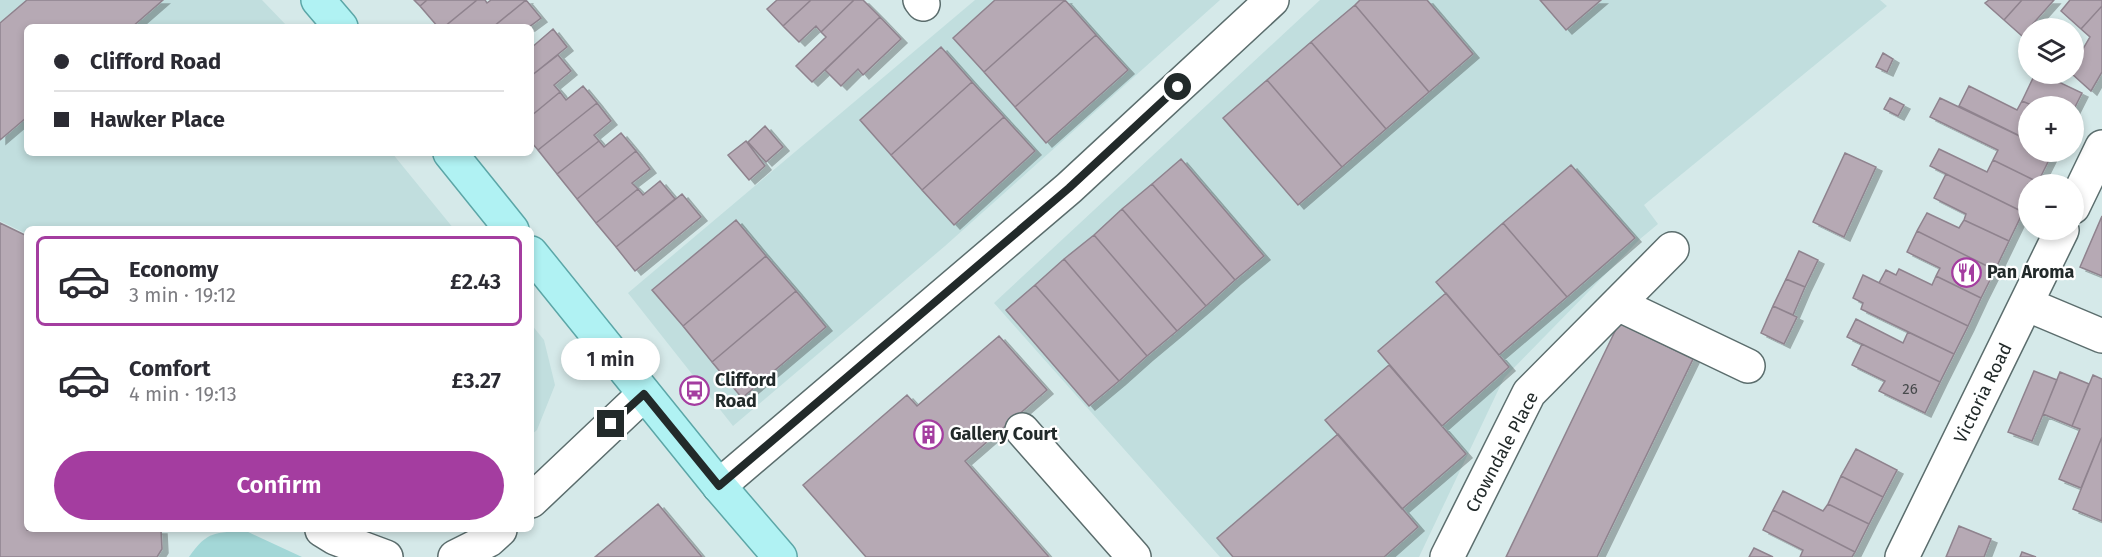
<!DOCTYPE html>
<meta charset="utf-8">
<style>
body{margin:0;font-family:"Fira Sans",sans-serif;background:#f2f2f3;color:#2b2b33;height:100vh;display:flex;flex-direction:column;font-size:22px;white-space:nowrap}
*{box-sizing:border-box;margin:0}
p{font-size:20px;color:#7c7c81}
.icon{flex:none;width:33px;height:33px;fill:none;stroke:currentColor;stroke-width:2;stroke-linecap:round;stroke-linejoin:round}
.map{position:relative;flex:1;overflow:hidden}
.details{position:absolute;left:24px;top:226px;width:510px;height:306px;display:flex;flex-direction:column;background:#fff;border-radius:9px;box-shadow:0 3px 9px #0003}
.details>*{flex:none}
.guide{position:absolute;left:24px;top:24px;width:510px;height:132px;border-radius:9px;box-shadow:0 3px 9px #0003;display:grid;align-content:center;height:132px;padding:0 30px;background:#fff}
.fabs{position:absolute;left:2018px;top:18px;display:grid;gap:12px}
.fabs a{display:grid;place-items:center;width:66px;height:66px;border-radius:50%;background:#fff;box-shadow:0 3px 9px #0003;font-size:30px}
.end{position:absolute;width:27px;height:27px;margin:-14px;border:8px solid #222a2a;background:#fff;box-shadow:0 0 0 3px #fff}
.from{border-radius:50%}
.bubble{position:absolute;height:42px;border-radius:21px;background:#fff;box-shadow:0 3px 9px #0003;font-size:20px;font-weight:600;line-height:42px;text-align:center}
.guide b{display:flex;align-items:center;gap:21px;height:57px;font-size:22px}
.guide b+b{border-top:2px solid #e1e1e2}
.guide i{width:15px;height:15px;background:#2b2b33}
ul{padding:10px 0 0;list-style:none}
li{display:flex;align-items:center;gap:18px;height:90px;margin:0 12px 9px;padding:0 18px;border:3px solid transparent;border-radius:9px}
li div{flex:1}
li b{display:block;font-size:22px}
li em{font-style:normal;font-weight:600}
li.selected{border-color:#a43da0}
li>.icon{width:54px;height:54px;stroke-width:1.5}
.cta{display:flex;gap:12px;margin-top:auto;padding:12px 30px}
.cta a{flex:1;height:69px;border-radius:36px;background:#a43da0;color:#fff;font-size:24px;font-weight:600;line-height:69px;text-align:center}
.map>svg:first-child{display:block}
.built{fill:#c1dede}
.green{fill:#a3d7d7}
.building{fill:#b6a9b4;stroke:#8f838e;stroke-width:1.5;filter:url(#shadow)}
.lines{fill:none;stroke-linecap:round;stroke-linejoin:round}
.minor-casing{stroke:#5b6d6d;stroke-width:36}
.major-casing{stroke:#5ca6a7;stroke-width:36}
.minor{stroke:#fff;stroke-width:33}
.major{stroke:#b0f2f3;stroke-width:33}
.route{stroke:#222a2a;stroke-width:8}
.labels{text-anchor:middle;stroke-width:4.5;stroke-linejoin:round;paint-order:stroke}
.number-label{font-size:15px;fill:#474a4c}
.poi-label{font-size:18px;font-weight:bold;fill:#222a2a;stroke:#fff;text-anchor:start}
.street-label{font-size:18px;fill:#222a2a;stroke:#fff}
</style>
<div class="map">
<svg width="2102" height="557" viewBox="0 0 2102 557">
<defs>
<filter id="shadow"><feDropShadow dx="6" dy="4" stdDeviation="0" flood-color="#0004"/></filter>
</defs>
<rect width="100%" height="100%" fill="#d5e9e9"/>
<path class="built" d="M0,0H262L288,27H27V153H392L454,229L27,230V234L0,221Z
M975,0H1220L945,246L733,426L628,293Z
M1320,0H1880L1887,6L1644,205L1658,224L1640,239L1504,378L1419,557H1220L994,303Z
M531,324L544,340L555,385L537,430L531,435Z"/>
<path class="green" d="M246,531L302,557H189C208,530 215,533 246,531Z"/>
<path class="building" d="M27,0H163L132,27H27V117L0,140V23Z
M414,0H427L420,6Z
M427,0H477L444,27H438L420,6Z
M477,0H485L487,3L491,0H526L493,27H444Z
M526,0L541,18L529,27H493Z
M777,0H811L783,26L767,9Z
M811,0H854L821,32L816,26L799,42L783,26Z
M854,0H863L880,17L812,82L796,66L826,37L821,32Z
M995,0H1065L984,72L953,38Z
M1065,0L1096,35L1015,107L984,72Z
M1360,0H1427L1473,54L1429,92L1355,5Z
M1540,0H1601L1566,30Z
M1989,0H2022L2004,20L1985,3Z
M2022,0H2054L2022,36L2004,20Z
M2070,0H2102V6L2081,29L2061,11Z
M1355,5L1429,92L1386,129L1311,42Z
M2102,6V72L2091,91L2072,74L2073,66L2090,37L2081,29Z
M880,17L901,39L863,75L858,69L841,86L825,70Z
M553,29L567,47L531,76V48Z
M1096,35L1128,70L1046,143L1015,107Z
M1311,42L1386,129L1342,167L1267,80Z
M941,47L972,82L891,155L860,120Z
M1883,53L1893,59L1887,72L1876,67Z
M558,55L571,71L554,85L560,92L531,116V76Z
M2035,74H2042L2082,93L2073,111V106H2034L2022,101Z
M1267,80L1342,167L1298,205L1223,118Z
M972,82L1004,117L922,190L891,155Z
M583,86L597,103L538,150L531,142V116L560,92L566,100Z
M1969,86L2017,110L2022,101L2034,106H2028V140L1959,106Z
M1890,98L1904,105L1898,116L1884,109Z
M1940,98L2028,140V152H2053L2038,182L1993,160L1998,150L1930,117Z
M597,103L611,121L594,135L599,141L557,174L538,150Z
M1004,117L1035,151L954,225L922,190Z
M765,126L783,147L766,162L748,142Z
M621,133L636,151L577,199L557,174L599,141L604,147Z
M746,141L765,166L749,180L728,155Z
M1939,149L1987,172L1993,160L2038,182L2037,184H2028V202L2023,212L1930,166Z
M636,151L650,169L632,183L638,189L596,223L577,199Z
M1845,153L1876,167L1844,237L1813,222Z
M1181,159L1264,256L1235,280L1152,184Z
M1571,165L1635,238L1567,297L1503,223Z
M1946,174L2023,212L2009,241L1964,220L1966,214L1934,198Z
M660,181L675,199L616,247L596,223L638,189L643,195Z
M1152,184L1235,280L1206,306L1122,209Z
M682,194L701,217L635,271L616,247Z
M1122,209L1206,306L1177,331L1094,235Z
M1927,213L1959,228L1964,220L2009,241L1995,270L1917,231Z
M2102,216V276L2080,267Z
M736,220L766,256L683,326L652,290Z
M0,223L27,236V530H161L162,549L157,557H0Z
M1503,223L1567,297L1499,355L1436,282Z
M1917,231L1995,270L1981,298L1936,276L1940,268L1907,252Z
M1094,235L1177,331L1147,356L1064,259Z
M1799,251L1818,260L1805,287L1786,279Z
M766,256L796,291L712,362L683,326Z
M1064,259L1147,356L1119,381L1035,285Z
M1899,269L1932,285L1936,276L1981,298L1968,326L1879,283L1886,270L1896,275Z
M1863,275L1968,326L1954,354L1861,309L1863,303L1853,298Z
M1786,279L1805,287L1793,315L1773,306Z
M1035,285L1119,381L1089,406L1006,310Z
M796,291L826,327L742,398L712,362Z
M1446,293L1509,367L1442,426L1378,351Z
M1773,306L1797,317L1784,344L1761,333Z
M1856,319L1903,343L1908,332L1954,354L1940,382L1847,337Z
M1619,323L1693,359L1597,557H1506Z
M999,336L1047,390L965,461L1049,557H866L803,485L907,395L917,406Z
M1862,344L1940,382L1925,413L1879,391L1885,381L1852,365Z
M1389,365L1466,454L1402,509L1325,420Z
M2034,371L2057,380L2032,441L2008,432Z
M2060,372L2089,384L2072,426L2043,414Z
M2093,375L2102,379V437L2081,488L2059,479L2080,429L2072,426Z
M1338,434L1418,527L1384,557H1233L1217,538Z
M2102,437V521L2073,509Z
M1856,449L1897,470L1883,497L1841,476Z
M1841,476L1883,497L1869,524L1828,504Z
M1783,491L1823,511L1828,504L1869,524L1855,552L1773,510Z
M658,504L702,557H595Z
M1773,510L1855,552L1852,557H1800L1803,550L1763,530Z
M1959,526L1991,539L1984,557H1946Z
M1754,548L1773,557H1749Z
M2022,552L2036,557H2020Z"/>
<g class="lines">
<defs>
<path id="minor" d="M920,0L923,4
M2073,207L2102,147
M1618,304L1748,366
M2026,304L2102,336
M1022,430L1134,557
M719,486L1069,188L1272,0
M531,501L644,394
M322,530L335,538L386,557
M455,557L489,540L500,530
M1447,557L1529,393L1672,249
M1902,557L2062,230"/>
<path id="major" d="M318,0L341,27
M450,153L512,230
M531,253L719,486L780,557"/>
</defs>
<use href="#minor" class="minor-casing"/>
<use href="#major" class="major-casing"/>
<use href="#minor" class="minor"/>
<use href="#major" class="major"/>
</g>
<g class="lines">
<path class="route" d="M611,424L644,394L719,486L1069,188L1178,87"/>
</g>
<defs>
<symbol id="restaurant-ring" viewBox="-11 -11 22 22"><circle r="9.5" fill="#fff" stroke="#a43da0" stroke-width="1.5"/><path d="M-5-6h1v4h1v-4h1v4h1v-4h1v5L-1.5 .5V6h-2V.5L-5-1ZM5-6V6H3V1.5H1.5Q1.5-4 5-6Z" fill="#a43da0"/></symbol>
<symbol id="bus-ring" viewBox="-11 -11 22 22"><circle r="9.5" fill="#fff" stroke="#a43da0" stroke-width="1.5"/><path d="M-5-6H5V4H4V6H2V4H-2V6H-4V4H-5ZM-3.5-4V0h7V-4ZM-3.5 1.2v1.5H-2V1.2ZM2 1.2v1.5H3.5V1.2Z" fill="#a43da0"/></symbol>
<symbol id="building-ring" viewBox="-11 -11 22 22"><circle r="9.5" fill="#fff" stroke="#a43da0" stroke-width="1.5"/><path d="M-4-6H4V6H1V3H-1V6H-4ZM-2.5-4.3h1.7v1.8h-1.7ZM.8-4.3h1.7v1.8H.8ZM-2.5-1h1.7V.8h-1.7ZM.8-1h1.7V.8H.8Z" fill="#a43da0"/></symbol>
</defs>
<g fill-rule="evenodd">
<use href="#restaurant-ring" x="1950" y="256" width="33" height="33"/>
<use href="#bus-ring" x="678" y="374" width="33" height="33"/>
<use href="#building-ring" x="912" y="418" width="33" height="33"/>
</g>
<g class="labels">
<g class="number-label">
<text x="1910" y="394">26</text>
</g>
<g class="poi-label">
<text x="1987" y="278">Pan Aroma</text>
<text x="715" y="386">Clifford<tspan x="715" dy="21">Road</tspan></text>
<text x="950" y="440">Gallery Court</text>
</g>
<g class="street-label">
<text transform="translate(1983 393) rotate(-64)" y="6">Victoria Road</text>
<text transform="translate(1502 452) rotate(-62)" y="6">Crowndale Place</text>
</g>
</g>
</svg>
<div class="fabs">
<a><svg class="icon" aria-label="layers" viewBox="0 0 24 24"><path d="M12 4l9 5-9 5-9-5zM3 14l9 5 9-5"/></svg></a>
<a>+</a>
<a>−</a>
</div>
<i class="end from" style="left:1178px;top:87px"></i>
<i class="end" style="left:611px;top:424px"></i>
<div class="bubble" style="left:561px;top:338px;width:99px">1 min</div>
<div class="guide">
<b><i class="from"></i>Clifford Road</b>
<b><i></i>Hawker Place</b>
</div>
<section class="details">
<ul>
<li class="selected"><svg class="icon" aria-label="car" viewBox="0 0 24 24"><path d="M5 17H2v-5l4-1 3-4h7l3 4 3 1v5h-3M9 17h6M6 11h13"/><circle cx="7" cy="17" r="2"/><circle cx="17" cy="17" r="2"/></svg><div><b>Economy</b><p>3 min · 19:12</p></div><em>£2.43</em></li>
<li><svg class="icon" aria-label="car" viewBox="0 0 24 24"><path d="M5 17H2v-5l4-1 3-4h7l3 4 3 1v5h-3M9 17h6M6 11h13"/><circle cx="7" cy="17" r="2"/><circle cx="17" cy="17" r="2"/></svg><div><b>Comfort</b><p>4 min · 19:13</p></div><em>£3.27</em></li>
</ul>
<div class="cta"><a>Confirm</a></div>
</section>
</div>
